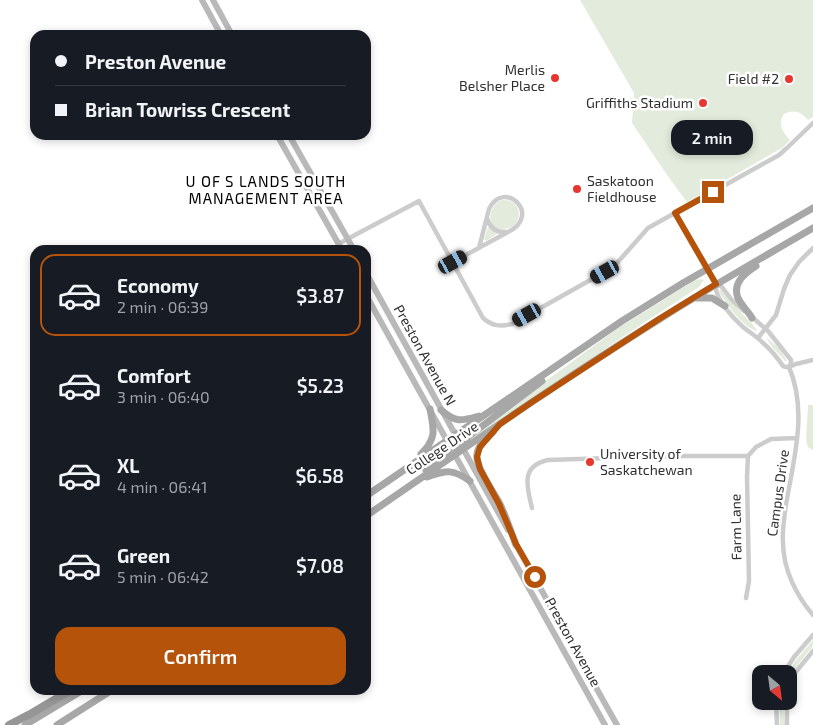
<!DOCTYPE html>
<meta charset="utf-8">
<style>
body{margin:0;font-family:"Exo 2",sans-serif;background:#242831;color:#f1f3f6;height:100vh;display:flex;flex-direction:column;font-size:19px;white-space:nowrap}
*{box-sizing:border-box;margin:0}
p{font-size:16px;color:#9ea1a6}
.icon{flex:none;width:28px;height:28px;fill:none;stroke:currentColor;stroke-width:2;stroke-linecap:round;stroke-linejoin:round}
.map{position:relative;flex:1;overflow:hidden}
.sheet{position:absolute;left:30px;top:245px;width:341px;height:450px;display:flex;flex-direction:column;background:#171b24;border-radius:15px;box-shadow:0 2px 8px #0003}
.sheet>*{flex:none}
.top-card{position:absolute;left:30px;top:30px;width:341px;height:110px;border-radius:15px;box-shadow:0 2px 8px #0003;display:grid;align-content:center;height:110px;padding:0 25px;background:#171b24}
.needle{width:32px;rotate:151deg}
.buttons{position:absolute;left:752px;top:665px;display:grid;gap:10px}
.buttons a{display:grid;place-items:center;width:45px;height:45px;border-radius:10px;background:#171b24;box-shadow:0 2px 8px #0003;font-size:25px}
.end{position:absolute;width:22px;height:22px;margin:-11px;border:6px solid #b45309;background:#fff;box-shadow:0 0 0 2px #fff}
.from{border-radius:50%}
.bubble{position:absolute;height:35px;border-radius:15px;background:#171b24;box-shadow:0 2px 8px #0003;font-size:16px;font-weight:600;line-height:35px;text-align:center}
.car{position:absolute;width:15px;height:30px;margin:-15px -8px;border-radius:6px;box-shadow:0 0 4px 1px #0007;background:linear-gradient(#222 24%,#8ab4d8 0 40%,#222 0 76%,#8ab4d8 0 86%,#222 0)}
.top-card b{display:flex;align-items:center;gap:18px;height:48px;font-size:19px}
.top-card b+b{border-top:1px solid #363941}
.top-card i{width:12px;height:12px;background:#f1f3f6}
ul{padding:9px 0 0;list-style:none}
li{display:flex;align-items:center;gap:15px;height:82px;margin:0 10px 8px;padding:0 15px;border:2px solid transparent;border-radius:15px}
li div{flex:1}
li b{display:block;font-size:19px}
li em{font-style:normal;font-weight:600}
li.current{border-color:#b45309}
li>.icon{width:45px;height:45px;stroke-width:1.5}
.action{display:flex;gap:10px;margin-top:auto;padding:10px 25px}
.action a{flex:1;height:58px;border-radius:15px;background:#b45309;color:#fff;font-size:20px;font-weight:600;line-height:58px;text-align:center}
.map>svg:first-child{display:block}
.green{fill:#e3ecdc}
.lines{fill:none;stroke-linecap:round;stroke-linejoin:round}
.minor{stroke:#ccc;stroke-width:4.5}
.secondary{stroke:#b9b9b9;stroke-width:6}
.primary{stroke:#a7a7a7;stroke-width:7}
.motorway{stroke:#969696;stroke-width:8}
.route{stroke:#b45309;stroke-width:6}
.poi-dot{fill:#e7352f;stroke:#fff;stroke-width:2}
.labels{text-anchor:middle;stroke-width:5;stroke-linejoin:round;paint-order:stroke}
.poi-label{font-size:14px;fill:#2f2f2f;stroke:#fff;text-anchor:end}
.street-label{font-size:14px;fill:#2f2f2f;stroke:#fff}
.neighbourhood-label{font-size:15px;letter-spacing:1px;fill:#000;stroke:#fff}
</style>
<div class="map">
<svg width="813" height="725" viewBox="0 0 813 725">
<rect width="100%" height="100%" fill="#fff"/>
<path class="green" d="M580,0H813V117L808,120C801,112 795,109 784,114C777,124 783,132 790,140L782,148L687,202L667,175L632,123L634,93Z
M502,200C523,198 525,227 505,229C485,232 487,205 502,200Z
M488,227L497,233V234L486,241L484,239Z
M701,279L704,280L699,287L639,326L483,432L472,438L470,436L617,329L695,280Z
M721,289C727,294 732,302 737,308C744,316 751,322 757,330L756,331C741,325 729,307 720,294L719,291Z
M767,338L779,348L787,361H785C779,354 771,347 767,339Z
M808,405H813V450C809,448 808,448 807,444C805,441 808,412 808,405Z
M813,640V646L796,667L789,680V674H787L796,660Z
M779,701H784L785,725H780Z"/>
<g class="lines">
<path class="minor" d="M675,213L717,284L722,287L731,299L744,311
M487,218C490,228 496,233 507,232
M338,244L419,201L483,318C492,326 500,327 512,324L610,269L617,263L648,228L779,155L788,147L813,123
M453,262L508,232C543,215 504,178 489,209L479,248
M716,285C714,298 734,319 743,327C749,332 756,336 762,342C770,349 777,357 783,366L786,367H789
M752,317L768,331L791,360V363L789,367C809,414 792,464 785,511C784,522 782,532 783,542C783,569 796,595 813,615
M758,338L776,315L784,289L790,275L799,262L813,248
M789,367L796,364L813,360
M532,508C527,487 520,466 548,460L672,456H748
M746,598L749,581L747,477L748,456L756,447L771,439L797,438
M783,674L794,657L813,635
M789,690L795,673L813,651
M776,701L777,725
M787,701V725"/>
<path class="secondary" d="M202,0L221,35
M213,0L232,35
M277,135L342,250
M289,135L354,250
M366,273L508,530
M366,295L605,725
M514,541L617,725"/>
<path class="primary" d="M695,298H712L725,306
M752,318C748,311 741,305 738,298C732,283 745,273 756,266
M441,410C456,423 461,421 479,416
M493,432C487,438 478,445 477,454C475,467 494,492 500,504C506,517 511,531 516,545
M456,452L460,445L469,436L542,381
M421,454C437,438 434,430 430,409
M425,469L447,453L455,435
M427,477C447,470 453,469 470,481
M366,496L622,321L683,283L813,208
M366,516C463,449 560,381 660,319C710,287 762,258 813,228
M25,725L83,690
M57,725L112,690"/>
<path class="motorway" d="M9,725L32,713L71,690"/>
</g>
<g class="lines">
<path class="route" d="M535,577L516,544L499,504L480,469L477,457L480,447L500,424L532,402L659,319L716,284L675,213L713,192"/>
</g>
<g class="poi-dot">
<circle cx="555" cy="78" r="5"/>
<circle cx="789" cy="79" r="5"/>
<circle cx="703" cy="103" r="5"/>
<circle cx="577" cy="189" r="5"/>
<circle cx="590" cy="462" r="5"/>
</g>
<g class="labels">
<g class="poi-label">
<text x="545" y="75">Merlis<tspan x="545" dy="16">Belsher Place</tspan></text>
<text x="779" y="84">Field #2</text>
<text x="693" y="108">Griffiths Stadium</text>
<text x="587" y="186" text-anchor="start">Saskatoon<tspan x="587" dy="16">Fieldhouse</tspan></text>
<text x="600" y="459" text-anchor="start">University of<tspan x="600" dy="16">Saskatchewan</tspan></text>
</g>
<g class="street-label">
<text transform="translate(425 355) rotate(61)" y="5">Preston Avenue N</text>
<text transform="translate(442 448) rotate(-34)" y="5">College Drive</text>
<text transform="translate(778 493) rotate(-82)" y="5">Campus Drive</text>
<text transform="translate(736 527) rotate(-91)" y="5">Farm Lane</text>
<text transform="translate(573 642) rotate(61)" y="5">Preston Avenue</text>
</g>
<g class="neighbourhood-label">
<text x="266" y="187">U OF S LANDS SOUTH<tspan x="266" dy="17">MANAGEMENT AREA</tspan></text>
</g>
</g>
</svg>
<div class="buttons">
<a><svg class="needle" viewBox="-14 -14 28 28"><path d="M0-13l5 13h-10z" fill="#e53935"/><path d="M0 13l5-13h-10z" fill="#9ea1a6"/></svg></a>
</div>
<i class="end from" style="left:535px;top:577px"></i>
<i class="end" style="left:713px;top:192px"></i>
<div class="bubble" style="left:671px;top:120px;width:82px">2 min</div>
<i class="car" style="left:453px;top:262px;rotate:61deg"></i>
<i class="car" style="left:605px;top:272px;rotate:241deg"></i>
<i class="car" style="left:527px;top:315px;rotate:241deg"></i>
<div class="top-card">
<b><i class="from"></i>Preston Avenue</b>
<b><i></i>Brian Towriss Crescent</b>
</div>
<section class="sheet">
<ul>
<li class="current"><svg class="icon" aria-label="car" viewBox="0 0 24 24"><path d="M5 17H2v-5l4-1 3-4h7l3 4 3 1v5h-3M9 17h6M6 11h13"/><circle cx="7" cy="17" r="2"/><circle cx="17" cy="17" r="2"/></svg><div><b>Economy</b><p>2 min · 06:39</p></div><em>$3.87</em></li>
<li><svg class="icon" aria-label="car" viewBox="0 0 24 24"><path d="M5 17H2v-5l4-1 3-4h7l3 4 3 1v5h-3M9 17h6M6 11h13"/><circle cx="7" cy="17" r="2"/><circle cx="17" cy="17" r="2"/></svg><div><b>Comfort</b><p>3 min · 06:40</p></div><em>$5.23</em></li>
<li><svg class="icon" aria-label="car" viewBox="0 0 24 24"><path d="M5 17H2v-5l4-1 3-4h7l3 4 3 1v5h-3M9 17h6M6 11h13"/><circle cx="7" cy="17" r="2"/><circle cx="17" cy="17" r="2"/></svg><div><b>XL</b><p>4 min · 06:41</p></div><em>$6.58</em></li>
<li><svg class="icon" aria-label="car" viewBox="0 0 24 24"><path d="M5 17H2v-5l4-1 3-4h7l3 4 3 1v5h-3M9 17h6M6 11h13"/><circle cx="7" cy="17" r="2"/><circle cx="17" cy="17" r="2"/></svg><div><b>Green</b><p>5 min · 06:42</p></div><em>$7.08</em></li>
</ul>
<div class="action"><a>Confirm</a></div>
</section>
</div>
